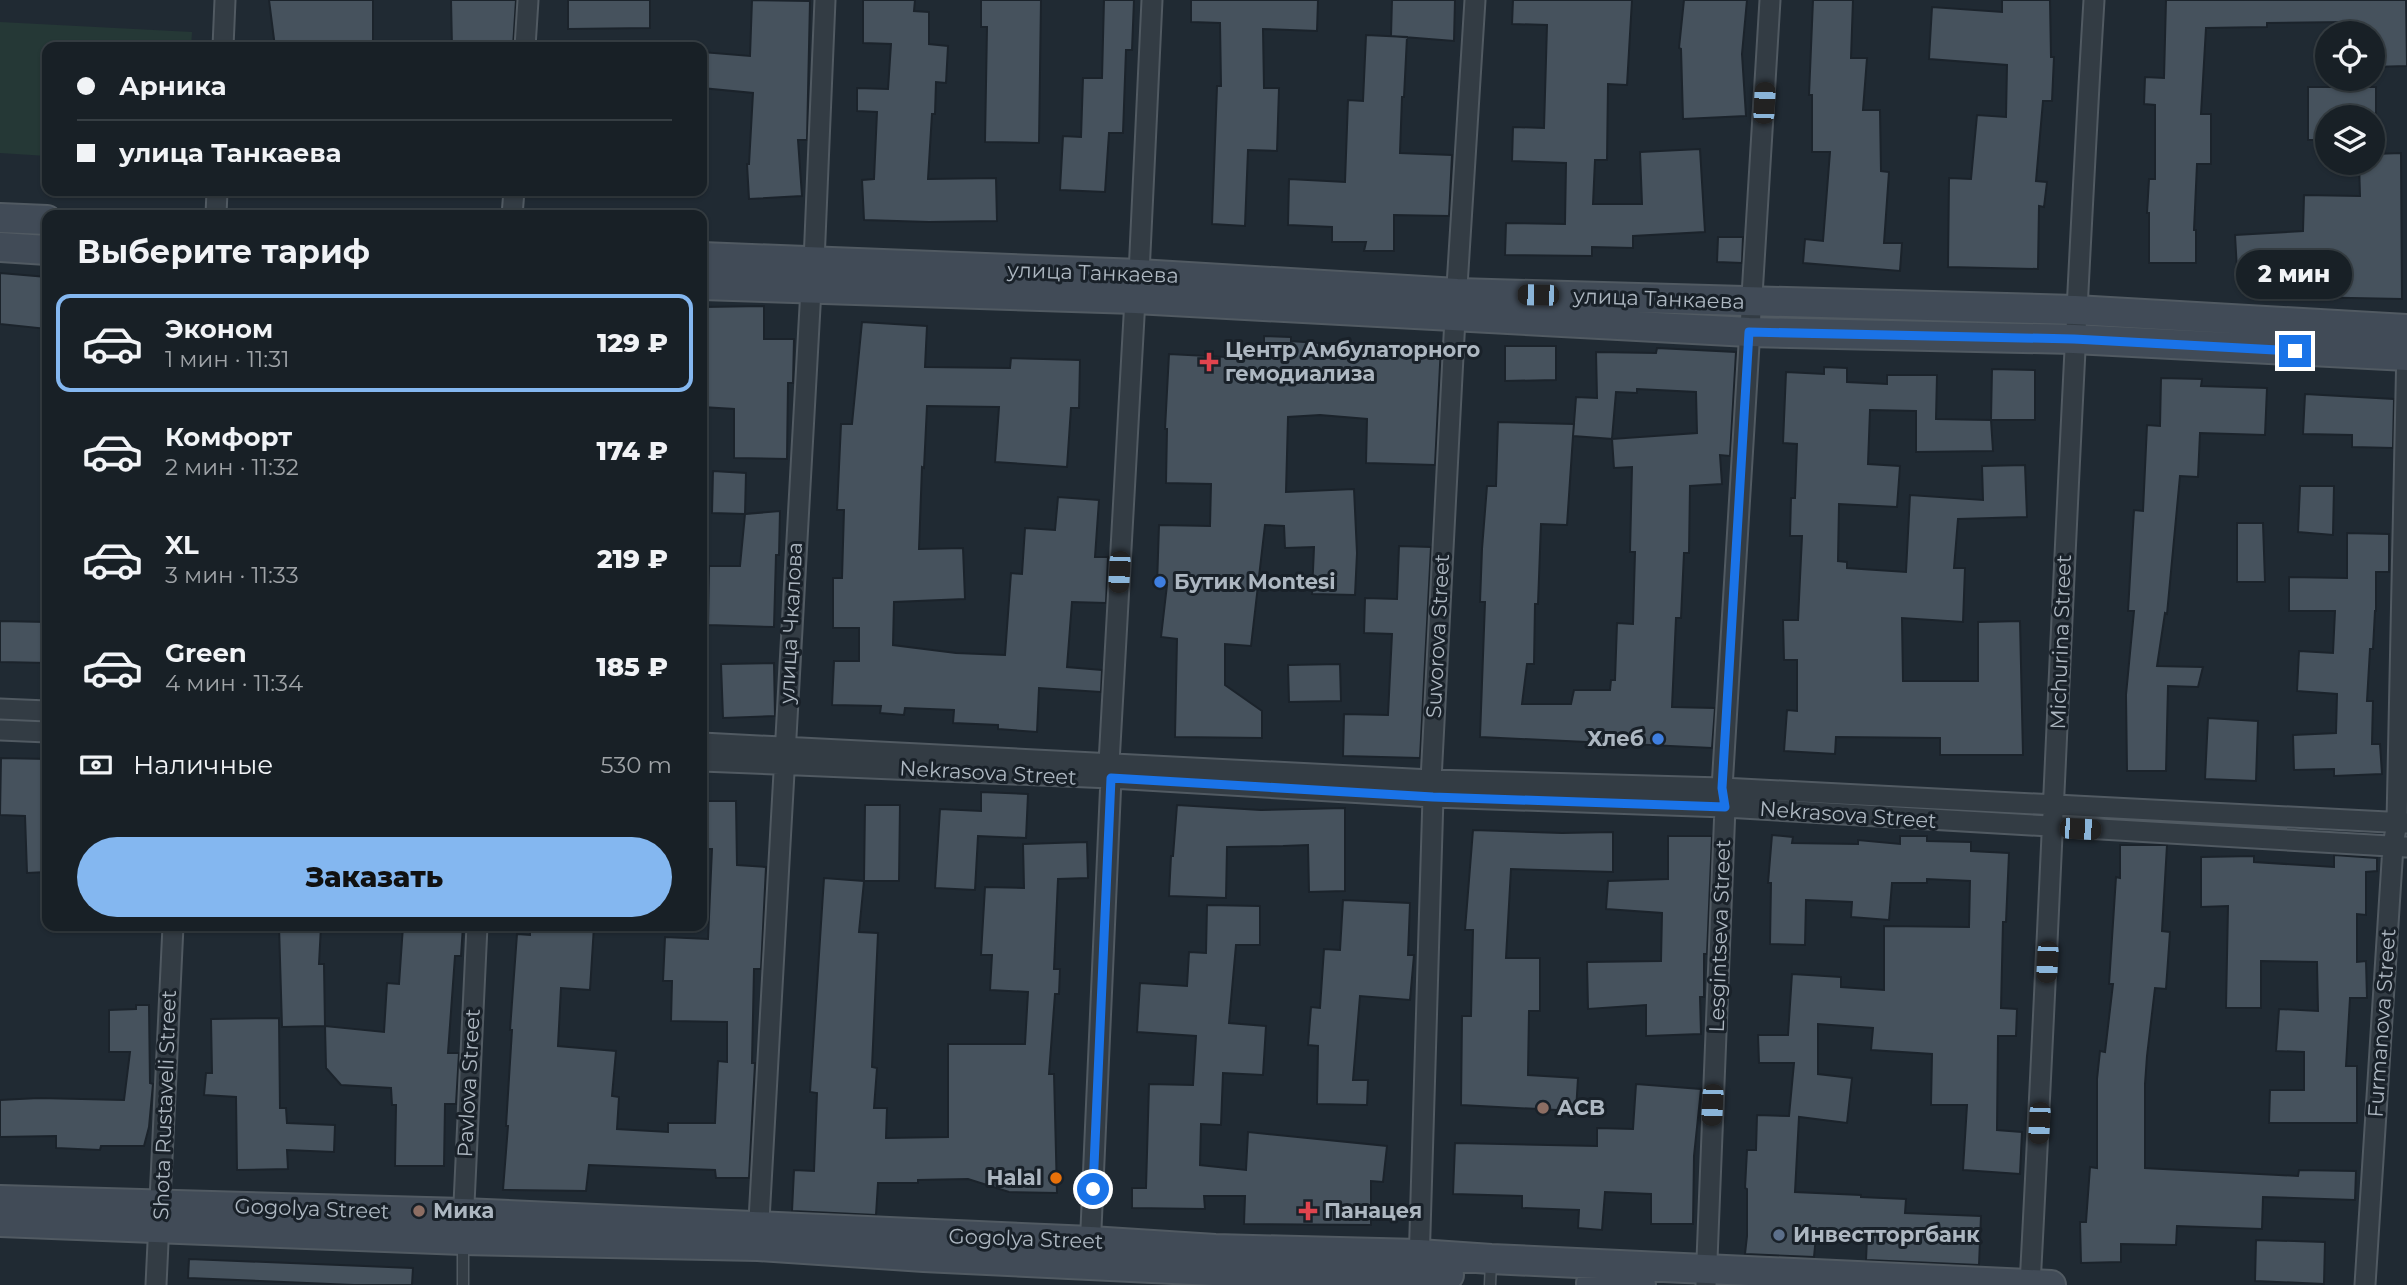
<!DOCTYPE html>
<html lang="ru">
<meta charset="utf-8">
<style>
body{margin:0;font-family:Montserrat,sans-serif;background:#21282e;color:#f1f3f6;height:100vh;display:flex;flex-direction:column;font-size:26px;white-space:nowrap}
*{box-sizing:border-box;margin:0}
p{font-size:23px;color:#9fa3a7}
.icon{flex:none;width:38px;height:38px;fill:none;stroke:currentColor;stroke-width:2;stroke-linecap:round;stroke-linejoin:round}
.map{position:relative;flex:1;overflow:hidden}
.drawer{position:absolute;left:42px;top:210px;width:665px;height:721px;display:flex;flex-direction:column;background:#182026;border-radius:14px;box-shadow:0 2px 5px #0004,0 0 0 2px #363e43}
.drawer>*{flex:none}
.guide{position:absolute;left:42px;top:42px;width:665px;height:154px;border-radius:14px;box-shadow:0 2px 5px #0004,0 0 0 2px #363e43;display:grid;align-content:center;height:154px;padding:0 35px;background:#182026}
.fabs{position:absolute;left:2315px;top:21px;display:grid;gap:14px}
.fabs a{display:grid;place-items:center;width:70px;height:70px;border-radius:50%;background:#182026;box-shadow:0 2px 5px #0004,0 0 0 2px #363e43;font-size:35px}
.end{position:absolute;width:32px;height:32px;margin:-16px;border:9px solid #1a73e8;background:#fff;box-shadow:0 0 0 4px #fff}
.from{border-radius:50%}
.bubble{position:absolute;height:49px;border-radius:24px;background:#182026;box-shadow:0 2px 5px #0004,0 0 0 2px #363e43;font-size:23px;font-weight:800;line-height:49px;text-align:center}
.car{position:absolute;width:21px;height:42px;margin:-21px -10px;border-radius:9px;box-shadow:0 0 5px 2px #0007;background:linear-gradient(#222 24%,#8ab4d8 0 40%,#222 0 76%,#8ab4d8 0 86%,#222 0)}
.guide b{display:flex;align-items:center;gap:24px;height:66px;font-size:26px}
.guide b+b{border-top:2px solid #363e43}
.guide i{width:18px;height:18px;background:#f1f3f6}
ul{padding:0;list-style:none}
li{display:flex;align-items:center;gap:21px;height:98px;margin:0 14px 10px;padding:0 21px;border:4px solid transparent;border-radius:14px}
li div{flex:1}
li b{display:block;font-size:26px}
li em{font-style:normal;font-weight:800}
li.current{border-color:#84b7f0}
li>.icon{width:63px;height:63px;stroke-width:1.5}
h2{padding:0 35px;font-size:32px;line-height:84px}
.pay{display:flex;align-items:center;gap:18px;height:77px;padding:0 35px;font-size:26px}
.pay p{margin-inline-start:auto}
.primary-button{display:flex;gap:14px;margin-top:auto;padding:14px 35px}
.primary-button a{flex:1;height:80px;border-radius:42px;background:#84b7f0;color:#111;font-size:28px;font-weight:800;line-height:80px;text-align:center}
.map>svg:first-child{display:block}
.green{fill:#253836}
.building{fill:#46525d;stroke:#1b232b;stroke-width:2;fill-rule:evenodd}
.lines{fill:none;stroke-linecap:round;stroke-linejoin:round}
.lane-casing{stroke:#515a62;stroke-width:13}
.street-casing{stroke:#515a62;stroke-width:23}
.secondary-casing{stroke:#515a62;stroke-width:32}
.lane{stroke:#333c44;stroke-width:10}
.street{stroke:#333c44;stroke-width:19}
.secondary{stroke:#414b57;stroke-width:28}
.route{stroke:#1a73e8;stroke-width:9}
.health-dot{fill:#e0444e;stroke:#192129;stroke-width:2.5}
.shop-dot{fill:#3f7fe0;stroke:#192129;stroke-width:2.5}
.education-dot{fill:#8d6e63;stroke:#192129;stroke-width:2.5}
.food-dot{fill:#e8710a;stroke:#192129;stroke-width:2.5}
.service-dot{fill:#5c6f8a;stroke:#192129;stroke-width:2.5}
.labels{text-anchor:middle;stroke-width:6;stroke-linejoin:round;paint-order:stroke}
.street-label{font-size:21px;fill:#adb7c1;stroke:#192129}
.poi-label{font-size:21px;font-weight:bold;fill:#adb7c1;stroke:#192129;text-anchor:start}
</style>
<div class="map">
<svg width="2407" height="1285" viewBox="0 0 2407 1285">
<rect width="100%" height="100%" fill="#202a33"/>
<path class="green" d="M0,22L192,32L191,47H47V156L0,153Z"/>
<path class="building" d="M269,0H373V47H275Z
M451,0H516L513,47H452Z
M568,0H650V28L568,29Z
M752,0L810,1L807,140H798L802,196L749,199L747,164H749L753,93L702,88V52L750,56Z
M863,0H915L914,11L929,12V44L948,46L946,83L936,82L935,114H932L928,179L996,178L997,221L929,222L864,220L862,180L874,179L877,112L857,111V88L888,89L891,44L863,43Z
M981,0H1041L1039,143L985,142L987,27H981Z
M1104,0H1134L1132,50H1126L1123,133H1109L1105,192L1060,190L1063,136L1081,137L1083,78H1102Z
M1191,0H1318L1317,31L1263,29L1264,88H1279L1277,151L1248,150L1245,226L1212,224L1217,86H1221L1220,23L1191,22Z
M1392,0H1455L1454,41L1391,36Z
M1513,0H1632L1627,85L1608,84L1607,160H1595L1593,204H1642L1640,152L1700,149L1705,232L1633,236V248L1592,247V256L1505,255L1506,223L1565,224L1566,163L1512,161L1513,127L1544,128L1547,25L1512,24Z
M1684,0H1747L1742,54L1746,116L1683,119L1681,49L1679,48Z
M1813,0H1853L1851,58H1867L1863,110H1880L1881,171L1889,172L1884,243H1902L1900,271L1803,263L1805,239L1823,241L1830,152H1812V95H1809Z
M2002,0H2050L2051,57H2054L2052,101H2043L2036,181L2047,182L2044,207L2039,206L2038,269L1948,267L1949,178L1971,179L1977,115L2006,117L2007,65L1929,59L1932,7L2002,12Z
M2166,0H2406L2407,66L2373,67V33H2346V22L2267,23V27L2206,28L2201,114H2211V164H2197L2194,230H2196V263H2149V213H2147L2149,179H2155V105L2144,104L2145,77L2164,78Z
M1366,35L1407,37L1404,97H1402L1400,153L1452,155L1449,216L1394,215V251H1364L1366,242H1332V227L1288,225L1289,179L1345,182L1348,100L1363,101Z
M2308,87H2376V117H2328V140H2308Z
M2401,153L2402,299L2301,297L2302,267L2237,270L2235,235L2303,231L2304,195L2360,196L2359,163H2373V154Z
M1718,237H1743L1742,263L1717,262Z
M0,273L47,277V329L0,324Z
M764,306V339H794L793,383H788L787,459L734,458V409L702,407V307Z
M862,322L927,326L925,367L1010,368L1011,358L1080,360L1079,408H1071L1067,467L995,462L999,407L927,406L924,468L922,467L919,549L963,548L965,599L894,602L893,645L956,653L1005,655L1011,573L1022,574L1025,528L1055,530L1058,497L1099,500L1095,557H1108L1106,603L1072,602L1067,667L1102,670L1101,692L1039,688L1037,732L998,729V725L953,723L954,710L905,708L904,715L880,713L881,706L832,705L834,661H859V628H833V578H842L844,510H837L841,424H852Z
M1264,336L1291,337V341L1361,346L1441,345L1435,465L1366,463L1367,419L1320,415L1288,417L1286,492L1354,489L1357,553L1355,595L1312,594L1314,547L1285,548L1284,526L1265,525L1251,646L1225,644V685L1262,711V738L1175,737L1177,639L1161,637L1167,585H1157L1159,525L1210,526L1211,484L1166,483L1167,429H1165L1169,354L1264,359Z
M1505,346H1556V380L1505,381Z
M1657,348L1736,352L1730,456L1720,455L1722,484L1690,486L1689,553H1684L1681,618H1676L1672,707L1715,708L1712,748L1480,737L1485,602H1480L1482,549L1487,486H1496L1498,422L1574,424L1573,436L1576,397L1597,398L1596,352L1656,353ZM1637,389L1696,392L1697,433L1612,439L1616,392L1637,393ZM1573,436L1612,439L1614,468L1632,467L1630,552H1635L1633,624L1617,623L1615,680H1611L1610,690H1574L1571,704H1522L1527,664H1534L1535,604H1538L1541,524L1567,525Z
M1824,367L1847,368V382L1887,384V375H1937L1936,419L1991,420L1993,451L1916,452V411L1870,410L1868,464L1900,466L1897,507L1839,504L1838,561L1847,562V568L1906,572L1910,495L1983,500L1982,466L2025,465L2027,517L1958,519L1954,568H1965L1963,622L1902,618L1903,681H1978V622L2020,621L2023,755H1940V738L1836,737L1835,754L1784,751L1787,710L1797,711V660H1784L1783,620H1798L1802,536H1790L1791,498H1795L1797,444L1783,443L1786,372L1824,374Z
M1992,369L2035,370V420H1991Z
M2161,378L2202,379L2201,386L2267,388L2265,435L2200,433L2198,477L2180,476L2167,614L2165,613L2157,666L2203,667L2198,687L2168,686L2166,771H2127L2126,695L2134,611H2128L2134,510L2143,511L2147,425L2160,426Z
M2305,394L2394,399L2393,448L2352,447V435L2303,434Z
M713,471L746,473L745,514L712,513Z
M2300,486H2334L2333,535L2298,532Z
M780,511L779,555H776L774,627L708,625L709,566H740L745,514Z
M2237,523H2263L2265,582H2237Z
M2347,533L2389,534V572H2376V611H2375L2373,649H2370L2367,701H2373L2372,744H2380L2382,774L2334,776V769L2294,770L2293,735L2336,733L2337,694L2297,691L2299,651L2333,653L2335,611H2289V577L2347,578Z
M1399,546L1431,547L1420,758L1343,756L1344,714L1388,715L1392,634L1364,633L1365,598L1397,599Z
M0,621L47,622V663L0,662Z
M774,663L775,716L723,718L721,664Z
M1340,664L1341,701L1289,702L1288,665Z
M2208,718L2258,721L2256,781L2205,779Z
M1,758L47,759V872L27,873L25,816L0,815Z
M981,792L1028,794L1026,838L978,836L975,890L935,888L940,809L981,811Z
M702,801H736L737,865L766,867L761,969H754L752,1063H755L749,1178H716L715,1170L589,1165L586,1191L503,1190L508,1126H506L512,1030H510L517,934L530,935V926H594L590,990L561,988L558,1046L616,1051L612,1096L619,1097L617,1129L668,1132V1123H715L718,1061L727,1062V1022L671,1021L672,981H663L665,937L708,939L712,849H702Z
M865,805H900L899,881H864Z
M1177,805L1261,810L1345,808V891L1309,892L1308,845L1283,846L1227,847L1226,898L1169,896L1171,856H1173Z
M1473,830L1562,833L1613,832V872L1511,869L1506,958H1540V1011H1529L1528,1075L1578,1078L1576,1111L1461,1105L1462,1016H1471L1473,930H1465Z
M1772,835L1793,837L1792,843L1858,844V840L1900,844V836H1927V841L1971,842V851L2009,853L2006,922H2003L2001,1008L2017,1009L2016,1036H1998L1997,1130L2022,1132L2020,1174L1963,1170L1967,1105H1931L1932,1054L1871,1050L1873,1028L1818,1024V1074L1852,1078L1847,1123L1799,1117L1795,1192L1861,1195V1197L1906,1199L1905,1213L1981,1216L1979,1265L1866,1260L1867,1238L1816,1236L1814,1257L1745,1254L1747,1236V1189L1745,1188L1747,1150H1756L1757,1115L1789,1116L1794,1063H1759L1758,1035H1788L1792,974L1841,977V987L1884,990V926L1969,927L1970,881L1927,879V883H1892L1889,920L1851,917L1852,902L1806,900L1805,945L1770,944L1771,883H1768Z
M1668,836H1712L1707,954H1704V997H1700L1701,1034L1646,1036V1005L1588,1009L1587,962L1661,961L1662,913L1606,909L1608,881L1668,879Z
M1087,842L1088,878L1058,879L1054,969H1060L1059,994H1055L1049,1074H1054L1057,1193L1009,1192L968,1179L918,1180V1183H878L876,1215L792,1211L794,1170L814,1171L817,1093L810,1092L824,878L864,881L859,932L878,933L872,1067L877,1068L874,1108H887L886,1138L948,1137V1044H1025L1028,992L990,990L992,955H981L985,887L1024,888L1023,844Z
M2120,845H2167L2162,931L2170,932L2166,989L2155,988L2147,1056L2145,1084V1168L2298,1176L2299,1170L2356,1171L2355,1200L2263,1197L2262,1229L2177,1226L2176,1245L2121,1244V1262L2081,1263L2080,1222H2086L2090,1167L2097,1168V1079L2100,1051L2105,1052L2113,984H2109L2116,877L2120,878Z
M2334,855L2377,858V871L2366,872V915L2357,914V962L2366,961L2367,998H2350L2346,1066H2357V1123H2269L2270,1090H2304V1052L2276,1051L2279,1009L2318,1011L2317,962L2261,961V1008H2226L2228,906L2201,907V857L2254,856V862L2334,867Z
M1343,900L1410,903L1408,955H1414L1410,1000L1360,996L1353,1080H1368L1367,1105L1317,1104L1318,1046L1308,1045L1311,1007L1320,1008L1324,949L1340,950Z
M1207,905L1260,906V945H1236L1229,1023L1266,1026L1263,1075L1223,1073L1221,1125L1201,1124L1200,1165L1246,1170L1248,1132L1387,1146L1383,1182L1371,1181V1225L1244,1224L1245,1196H1204L1205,1209L1132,1208V1188H1146L1149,1084L1193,1085L1196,1036L1137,1032L1140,983L1187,986L1189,952L1206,953Z
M279,926H321L319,964H324L325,1026L282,1027Z
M403,926H463L461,956H455L448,1053H459L456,1104H445L444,1166H395L396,1105H392L391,1088L341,1085L326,1068L325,1026L384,1032L387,983L399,984Z
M136,1005H149L150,1083L153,1084L149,1127L144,1146H101L100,1150L56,1148V1136L0,1137V1100L39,1098L124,1100L130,1052H109V1010L136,1009Z
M279,1018L280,1108H286L287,1123L335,1125L334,1152L287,1150L288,1169L237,1170L236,1097L204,1095L206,1073H212L211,1019Z
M1636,1084L1701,1089L1694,1156L1693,1224H1651V1194L1605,1192L1602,1230L1578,1228L1579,1210L1522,1208V1196L1453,1194L1455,1143L1597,1146V1128L1633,1129Z
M2256,1240L2325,1242L2324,1284L2255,1281Z
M189,1259L413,1268L412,1285H354L188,1278Z"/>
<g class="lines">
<defs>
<path id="lane" d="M463,1285V1244
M1490,1285L1491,1261"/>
<path id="street" d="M223,47L225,0
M525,47L528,0
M216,215L217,191
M512,215L514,191
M0,709L47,711
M0,730L47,732
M702,743L1431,780L1722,788L2407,823
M702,761L1111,778L1433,797L1725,807L2407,847
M463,1225L477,926
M758,1238L811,289L814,262L825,0
M1090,1251L1111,778L1109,763L1135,299L1139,274L1152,0
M1419,1265L1433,797L1431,780L1455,318L1475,0
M156,1285L173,926
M1706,1285L1725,807L1722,788L1770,0
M2030,1285C2053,857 2068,428 2094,0
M2365,1285L2393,846L2397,822L2407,346"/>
<path id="secondary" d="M0,218L47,220
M0,247L47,250
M702,257L1139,274L1457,293L2075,310L2407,329
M702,285L1135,299L1749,332L2074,339L2407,356
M0,1200L463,1213L1091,1241L1215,1249L1419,1254L1491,1259L2051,1285
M0,1222L463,1240L758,1246L924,1257L1214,1271L1449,1275
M1591,1283L1641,1285"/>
</defs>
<use href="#lane" class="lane-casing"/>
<use href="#street" class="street-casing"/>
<use href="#secondary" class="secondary-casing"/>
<use href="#lane" class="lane"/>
<use href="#street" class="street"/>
<use href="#secondary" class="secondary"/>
</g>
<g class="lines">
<path class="route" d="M1093,1189L1111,778L1433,797L1725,807L1722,788L1749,332L2074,339L2295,351"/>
</g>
<g class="health-dot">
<path d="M1205.5 351.5h7v7h7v7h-7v7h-7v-7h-7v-7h7z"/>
<path d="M1304.5 1200.5h7v7h7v7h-7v7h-7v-7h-7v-7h7z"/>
</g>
<g class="shop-dot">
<circle cx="1160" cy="582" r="7"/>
<circle cx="1658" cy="739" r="7"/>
</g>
<g class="education-dot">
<circle cx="1543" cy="1108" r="7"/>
<circle cx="419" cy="1211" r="7"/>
</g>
<circle class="food-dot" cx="1056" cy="1178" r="7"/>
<circle class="service-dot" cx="1779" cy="1235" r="7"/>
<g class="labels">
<g class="street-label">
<text transform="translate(1093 273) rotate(2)" y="7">улица Танкаева</text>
<text transform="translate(1659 299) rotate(2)" y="7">улица Танкаева</text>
<text transform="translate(791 623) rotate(-87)" y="7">улица Чкалова</text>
<text transform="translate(1438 636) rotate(-87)" y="7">Suvorova Street</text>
<text transform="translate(2061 642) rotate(-88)" y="7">Michurina Street</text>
<text transform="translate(988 773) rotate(3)" y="7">Nekrasova Street</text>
<text transform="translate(1848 815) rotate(4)" y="7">Nekrasova Street</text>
<text transform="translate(1720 936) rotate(-88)" y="7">Lesgintseva Street</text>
<text transform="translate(2382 1023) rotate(-86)" y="7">Furmanova Street</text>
<text transform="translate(469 1083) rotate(-87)" y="7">Pavlova Street</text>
<text transform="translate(165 1105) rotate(-88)" y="7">Shota Rustaveli Street</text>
<text transform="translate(312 1209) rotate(2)" y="7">Gogolya Street</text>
<text transform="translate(1026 1239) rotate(2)" y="7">Gogolya Street</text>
</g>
<g class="poi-label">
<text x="1225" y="357">Центр Амбулаторного<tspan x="1225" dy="24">гемодиализа</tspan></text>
<text x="1174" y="589">Бутик Montesi</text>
<text x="1644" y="746" text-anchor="end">Хлеб</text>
<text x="1557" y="1115">АCB</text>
<text x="1042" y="1185" text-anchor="end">Halal</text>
<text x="433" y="1218">Мика</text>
<text x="1324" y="1218">Панацея</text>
<text x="1793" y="1242">Инвестторгбанк</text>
</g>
</g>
</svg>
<div class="fabs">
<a><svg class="icon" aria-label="locate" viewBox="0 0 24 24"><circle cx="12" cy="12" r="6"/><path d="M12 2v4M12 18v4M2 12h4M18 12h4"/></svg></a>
<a><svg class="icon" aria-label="layers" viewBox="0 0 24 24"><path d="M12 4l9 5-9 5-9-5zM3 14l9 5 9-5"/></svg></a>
</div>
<i class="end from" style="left:1093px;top:1189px"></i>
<i class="end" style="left:2295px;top:351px"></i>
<div class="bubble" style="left:2236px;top:250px;width:116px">2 мин</div>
<i class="car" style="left:1764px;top:103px;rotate:3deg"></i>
<i class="car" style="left:1538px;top:295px;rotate:271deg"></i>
<i class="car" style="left:1119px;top:572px;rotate:183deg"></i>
<i class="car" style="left:2080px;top:829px;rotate:93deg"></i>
<i class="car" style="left:2047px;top:962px;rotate:183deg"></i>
<i class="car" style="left:1712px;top:1105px;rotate:183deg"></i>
<i class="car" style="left:2039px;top:1123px;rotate:183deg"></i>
<div class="guide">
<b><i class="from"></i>Арника</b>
<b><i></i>улица Танкаева</b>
</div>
<section class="drawer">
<h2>Выберите тариф</h2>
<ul>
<li class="current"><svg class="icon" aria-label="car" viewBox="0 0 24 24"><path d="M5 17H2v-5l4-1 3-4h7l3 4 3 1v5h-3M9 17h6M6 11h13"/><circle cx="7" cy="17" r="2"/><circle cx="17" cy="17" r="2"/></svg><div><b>Эконом</b><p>1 мин · 11:31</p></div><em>129 ₽</em></li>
<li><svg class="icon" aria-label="car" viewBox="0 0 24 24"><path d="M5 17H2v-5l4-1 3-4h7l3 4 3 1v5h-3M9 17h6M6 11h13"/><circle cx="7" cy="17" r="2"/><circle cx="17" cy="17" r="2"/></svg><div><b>Комфорт</b><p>2 мин · 11:32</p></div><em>174 ₽</em></li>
<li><svg class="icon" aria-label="car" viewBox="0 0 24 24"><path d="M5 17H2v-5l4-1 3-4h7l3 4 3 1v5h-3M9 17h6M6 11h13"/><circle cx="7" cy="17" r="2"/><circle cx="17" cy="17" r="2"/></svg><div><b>XL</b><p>3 мин · 11:33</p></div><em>219 ₽</em></li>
<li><svg class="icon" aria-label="car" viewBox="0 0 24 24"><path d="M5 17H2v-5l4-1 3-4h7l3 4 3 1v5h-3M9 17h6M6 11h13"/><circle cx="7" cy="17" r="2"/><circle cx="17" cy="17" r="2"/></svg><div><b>Green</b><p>4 мин · 11:34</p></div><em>185 ₽</em></li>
</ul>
<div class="pay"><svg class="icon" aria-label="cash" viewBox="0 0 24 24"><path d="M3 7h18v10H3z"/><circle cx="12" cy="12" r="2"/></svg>Наличные<p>530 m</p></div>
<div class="primary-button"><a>Заказать</a></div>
</section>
</div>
